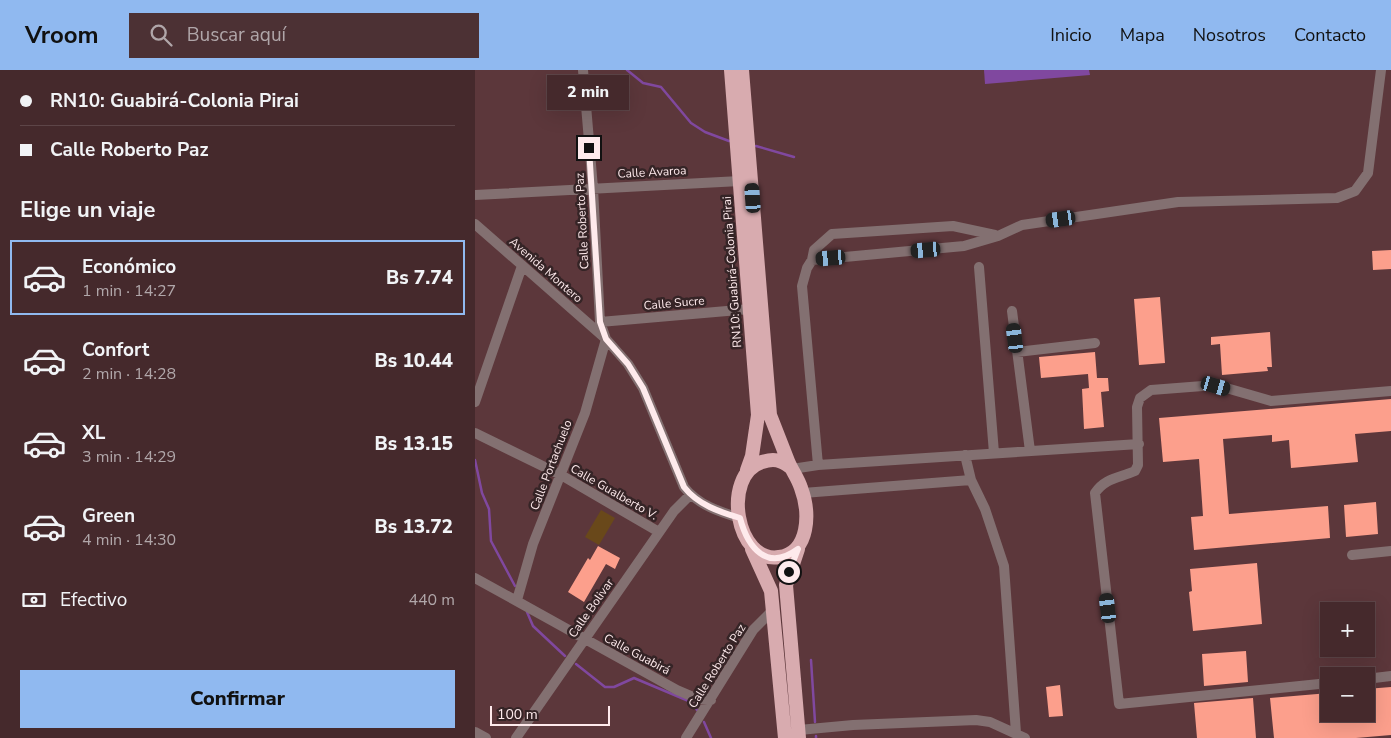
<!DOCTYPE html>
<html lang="es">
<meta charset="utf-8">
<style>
body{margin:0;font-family:"Nunito Sans",sans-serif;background:#4c3134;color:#f1f3f6;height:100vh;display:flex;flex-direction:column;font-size:19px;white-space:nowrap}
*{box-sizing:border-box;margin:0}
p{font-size:16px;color:#b0a6a9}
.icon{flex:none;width:28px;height:28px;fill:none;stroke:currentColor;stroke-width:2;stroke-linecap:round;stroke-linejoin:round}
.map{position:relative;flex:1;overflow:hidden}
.panel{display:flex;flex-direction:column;background:#45292c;width:475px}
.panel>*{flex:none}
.top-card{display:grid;align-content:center;height:110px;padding:0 20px;background:#45292c}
.fabs{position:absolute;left:845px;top:532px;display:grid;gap:10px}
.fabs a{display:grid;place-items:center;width:55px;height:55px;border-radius:0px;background:#45292c;box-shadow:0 5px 20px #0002,0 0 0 1px #5d4548;font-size:25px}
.scale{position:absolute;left:15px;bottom:12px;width:120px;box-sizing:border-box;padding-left:5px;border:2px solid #feeaec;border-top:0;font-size:14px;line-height:18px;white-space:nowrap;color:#feeaec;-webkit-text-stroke:4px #352426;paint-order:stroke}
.end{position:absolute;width:22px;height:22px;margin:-11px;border:6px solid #feeaec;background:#111;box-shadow:0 0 0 2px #111}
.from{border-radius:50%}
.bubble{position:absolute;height:35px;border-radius:0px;background:#45292c;box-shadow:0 5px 20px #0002,0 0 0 1px #5d4548;font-size:16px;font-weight:800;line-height:35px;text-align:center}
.car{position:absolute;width:15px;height:30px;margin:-15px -8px;border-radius:6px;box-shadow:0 0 4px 1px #0007;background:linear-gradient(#222 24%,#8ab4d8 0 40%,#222 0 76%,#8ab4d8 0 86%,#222 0)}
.top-card b{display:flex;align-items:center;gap:18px;height:48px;font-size:19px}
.top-card b+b{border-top:1px solid #5d4548}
.top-card i{width:12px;height:12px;background:#f1f3f6}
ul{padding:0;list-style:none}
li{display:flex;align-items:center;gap:15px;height:75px;margin:0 10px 8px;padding:0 10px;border:2px solid transparent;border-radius:0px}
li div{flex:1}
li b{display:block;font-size:19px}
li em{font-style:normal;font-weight:800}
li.on{border-color:#90b9f0}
li>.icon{width:45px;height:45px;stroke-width:1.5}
h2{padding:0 20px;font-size:22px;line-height:60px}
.pay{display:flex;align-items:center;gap:12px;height:55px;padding:0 20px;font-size:19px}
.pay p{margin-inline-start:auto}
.primary-button{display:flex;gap:10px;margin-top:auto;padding:10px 20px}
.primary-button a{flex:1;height:58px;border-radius:0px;background:#90b9f0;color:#111;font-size:20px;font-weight:800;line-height:58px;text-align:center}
header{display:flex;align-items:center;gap:30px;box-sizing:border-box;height:70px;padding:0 25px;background:#90b9f0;color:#111}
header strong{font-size:24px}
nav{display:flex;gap:28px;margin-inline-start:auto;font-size:18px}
.search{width:350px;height:45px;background:#4c3134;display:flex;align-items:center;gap:12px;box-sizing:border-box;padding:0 18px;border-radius:0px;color:#b0a6a9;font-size:19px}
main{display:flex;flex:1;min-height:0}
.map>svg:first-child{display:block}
.green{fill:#69481a}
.water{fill:#80489f}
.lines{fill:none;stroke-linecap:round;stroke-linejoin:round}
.stream{stroke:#80489f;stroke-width:2.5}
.building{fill:#fc9f8c}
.minor{stroke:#837071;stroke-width:10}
.highway{stroke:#d8abaf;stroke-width:14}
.route{stroke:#feeaec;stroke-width:6}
.labels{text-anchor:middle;stroke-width:5;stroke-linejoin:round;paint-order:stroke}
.street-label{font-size:12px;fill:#feeaec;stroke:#352426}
</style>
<header>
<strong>Vroom</strong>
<div class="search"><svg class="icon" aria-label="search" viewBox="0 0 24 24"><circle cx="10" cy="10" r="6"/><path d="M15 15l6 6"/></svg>Buscar aquí</div>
<nav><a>Inicio</a><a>Mapa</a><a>Nosotros</a><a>Contacto</a></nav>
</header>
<main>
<section class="panel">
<div class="top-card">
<b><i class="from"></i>RN10: Guabirá-Colonia Pirai</b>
<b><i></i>Calle Roberto Paz</b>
</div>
<h2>Elige un viaje</h2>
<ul>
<li class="on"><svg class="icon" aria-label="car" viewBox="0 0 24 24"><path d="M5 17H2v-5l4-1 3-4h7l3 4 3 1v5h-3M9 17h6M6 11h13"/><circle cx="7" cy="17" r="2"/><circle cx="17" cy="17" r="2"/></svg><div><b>Económico</b><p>1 min · 14:27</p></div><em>Bs 7.74</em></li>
<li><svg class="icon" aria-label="car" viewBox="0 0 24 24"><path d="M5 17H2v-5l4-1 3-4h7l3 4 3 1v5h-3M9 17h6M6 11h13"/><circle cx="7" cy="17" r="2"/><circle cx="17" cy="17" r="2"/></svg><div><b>Confort</b><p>2 min · 14:28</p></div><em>Bs 10.44</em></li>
<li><svg class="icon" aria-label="car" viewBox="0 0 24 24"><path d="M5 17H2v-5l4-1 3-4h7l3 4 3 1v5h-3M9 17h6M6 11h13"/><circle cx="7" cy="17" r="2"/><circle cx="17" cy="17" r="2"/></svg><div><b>XL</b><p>3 min · 14:29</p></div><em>Bs 13.15</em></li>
<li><svg class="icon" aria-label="car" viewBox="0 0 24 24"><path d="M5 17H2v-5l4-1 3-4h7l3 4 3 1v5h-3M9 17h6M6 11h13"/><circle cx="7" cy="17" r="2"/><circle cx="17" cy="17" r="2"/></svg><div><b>Green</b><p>4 min · 14:30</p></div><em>Bs 13.72</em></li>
</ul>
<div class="pay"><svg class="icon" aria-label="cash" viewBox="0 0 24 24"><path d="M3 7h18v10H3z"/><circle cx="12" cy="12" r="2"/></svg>Efectivo<p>440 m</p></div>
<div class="primary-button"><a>Confirmar</a></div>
</section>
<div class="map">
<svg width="916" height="668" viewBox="0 0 916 668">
<rect width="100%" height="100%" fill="#5c373b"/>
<path class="green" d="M126,440L140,448L124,475L110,467Z"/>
<path class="water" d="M509,0H614L615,5L510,14Z"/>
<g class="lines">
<path class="stream" d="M152,0L168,13L186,17L216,53L230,62L254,71
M281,76L319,87
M0,390L7,423L14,439L16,471L40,516
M52,542L58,556L90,586
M336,590L340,652
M101,594L130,617H139L159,608L216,632L222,640
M229,652L236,668
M341,666V668"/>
</g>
<path class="building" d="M916,180V199L898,200L897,181Z
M685,227L690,293L664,295L659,229Z
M795,262L797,297H792L793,301L747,305L745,274L736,275V267Z
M620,282L622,308H633L634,321L626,322L629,357L609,359L607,319L614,318L613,304L566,308L564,287Z
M916,329V361L880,364L883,392L816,398L814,370L797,372V365L748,369L754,444L853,436L855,468L719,480L716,447L728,446L724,389L688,392L684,348Z
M901,432L903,464L871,467L869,435Z
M123,476L145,488L140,499L131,494L109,532L93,522L113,488L115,490Z
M782,493L787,554L718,561L714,522L717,521L715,499Z
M771,581L773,612L729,616L727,584Z
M585,615L588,646L574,647L571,617Z
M916,617V665L881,668H799L795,628L854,623V644H891V619Z
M778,628L781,668H722L719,633Z"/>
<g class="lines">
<path class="minor" d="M0,125L265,111
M0,154L131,269L153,294L168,318L209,417C223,435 245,442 265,448
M337,190L339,180L357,164L478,156L520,165
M504,197L519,383
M537,241L555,381
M125,252L275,239
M542,282L620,273
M0,332L47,196
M0,363L86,405L184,462
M490,385L496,410L510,439L529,496L541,663
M343,395L327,216L332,198L337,190L489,176L523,166L547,155L703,132L862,128L880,121L893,103L906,0
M317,399L343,395L664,374
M328,423L496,410
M877,485L916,481
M0,508L202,620L223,629L236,630
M42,530L58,474L110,343L131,269L125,252L118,118L108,0
M891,609L916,606
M854,613L644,634L620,423C630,408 644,408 660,401L663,395L662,337L665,328L676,320L741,315L796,331L916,321
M324,660L378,655L501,650L515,652L550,668
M0,662L11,668
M41,668L199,441L215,425
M211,668L278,560L298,540"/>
<path class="highway" d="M256,0L283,345L277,386L272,400
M267,0L295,345C301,360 307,376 313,391C317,401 323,408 326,418C335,442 335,483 304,487C261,494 246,405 287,392C299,388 306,390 315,397
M277,479L296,521L310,668
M323,479L311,515L324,668"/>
</g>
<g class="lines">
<path class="route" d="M114,78L125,252L131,269L153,294L168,318L209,417C223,435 245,442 265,448C273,478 292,502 323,479L314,502"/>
</g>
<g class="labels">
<g class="street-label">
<text transform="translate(177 102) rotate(-3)" y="4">Calle Avaroa</text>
<text transform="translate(107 151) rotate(-93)" y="4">Calle Roberto Paz</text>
<text transform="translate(71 200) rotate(41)" y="4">Avenida Montero</text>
<text transform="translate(257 202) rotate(-94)" y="4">RN10: Guabirá-Colonia Pirai</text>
<text transform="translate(199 233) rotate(-5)" y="4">Calle Sucre</text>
<text transform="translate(76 395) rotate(-69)" y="4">Calle Portachuelo</text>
<text transform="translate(139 422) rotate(30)" y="4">Calle Gualberto V.</text>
<text transform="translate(116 538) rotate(-55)" y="4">Calle Bolivar</text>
<text transform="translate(162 584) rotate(28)" y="4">Calle Guabirá</text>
<text transform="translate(242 596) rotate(-58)" y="4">Calle Roberto Paz</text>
</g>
</g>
</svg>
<div class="fabs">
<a>+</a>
<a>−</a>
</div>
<div class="scale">100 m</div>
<i class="end from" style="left:314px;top:502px"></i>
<i class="end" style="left:114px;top:78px"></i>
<div class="bubble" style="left:72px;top:5px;width:82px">2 min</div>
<i class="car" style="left:278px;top:128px;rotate:356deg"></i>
<i class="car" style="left:586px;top:149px;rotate:262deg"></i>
<i class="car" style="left:451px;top:180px;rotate:265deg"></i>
<i class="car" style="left:356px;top:188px;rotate:265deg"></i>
<i class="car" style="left:540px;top:268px;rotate:353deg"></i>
<i class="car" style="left:741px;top:316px;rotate:106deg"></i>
<i class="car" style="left:633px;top:538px;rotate:353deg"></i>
</div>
</main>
